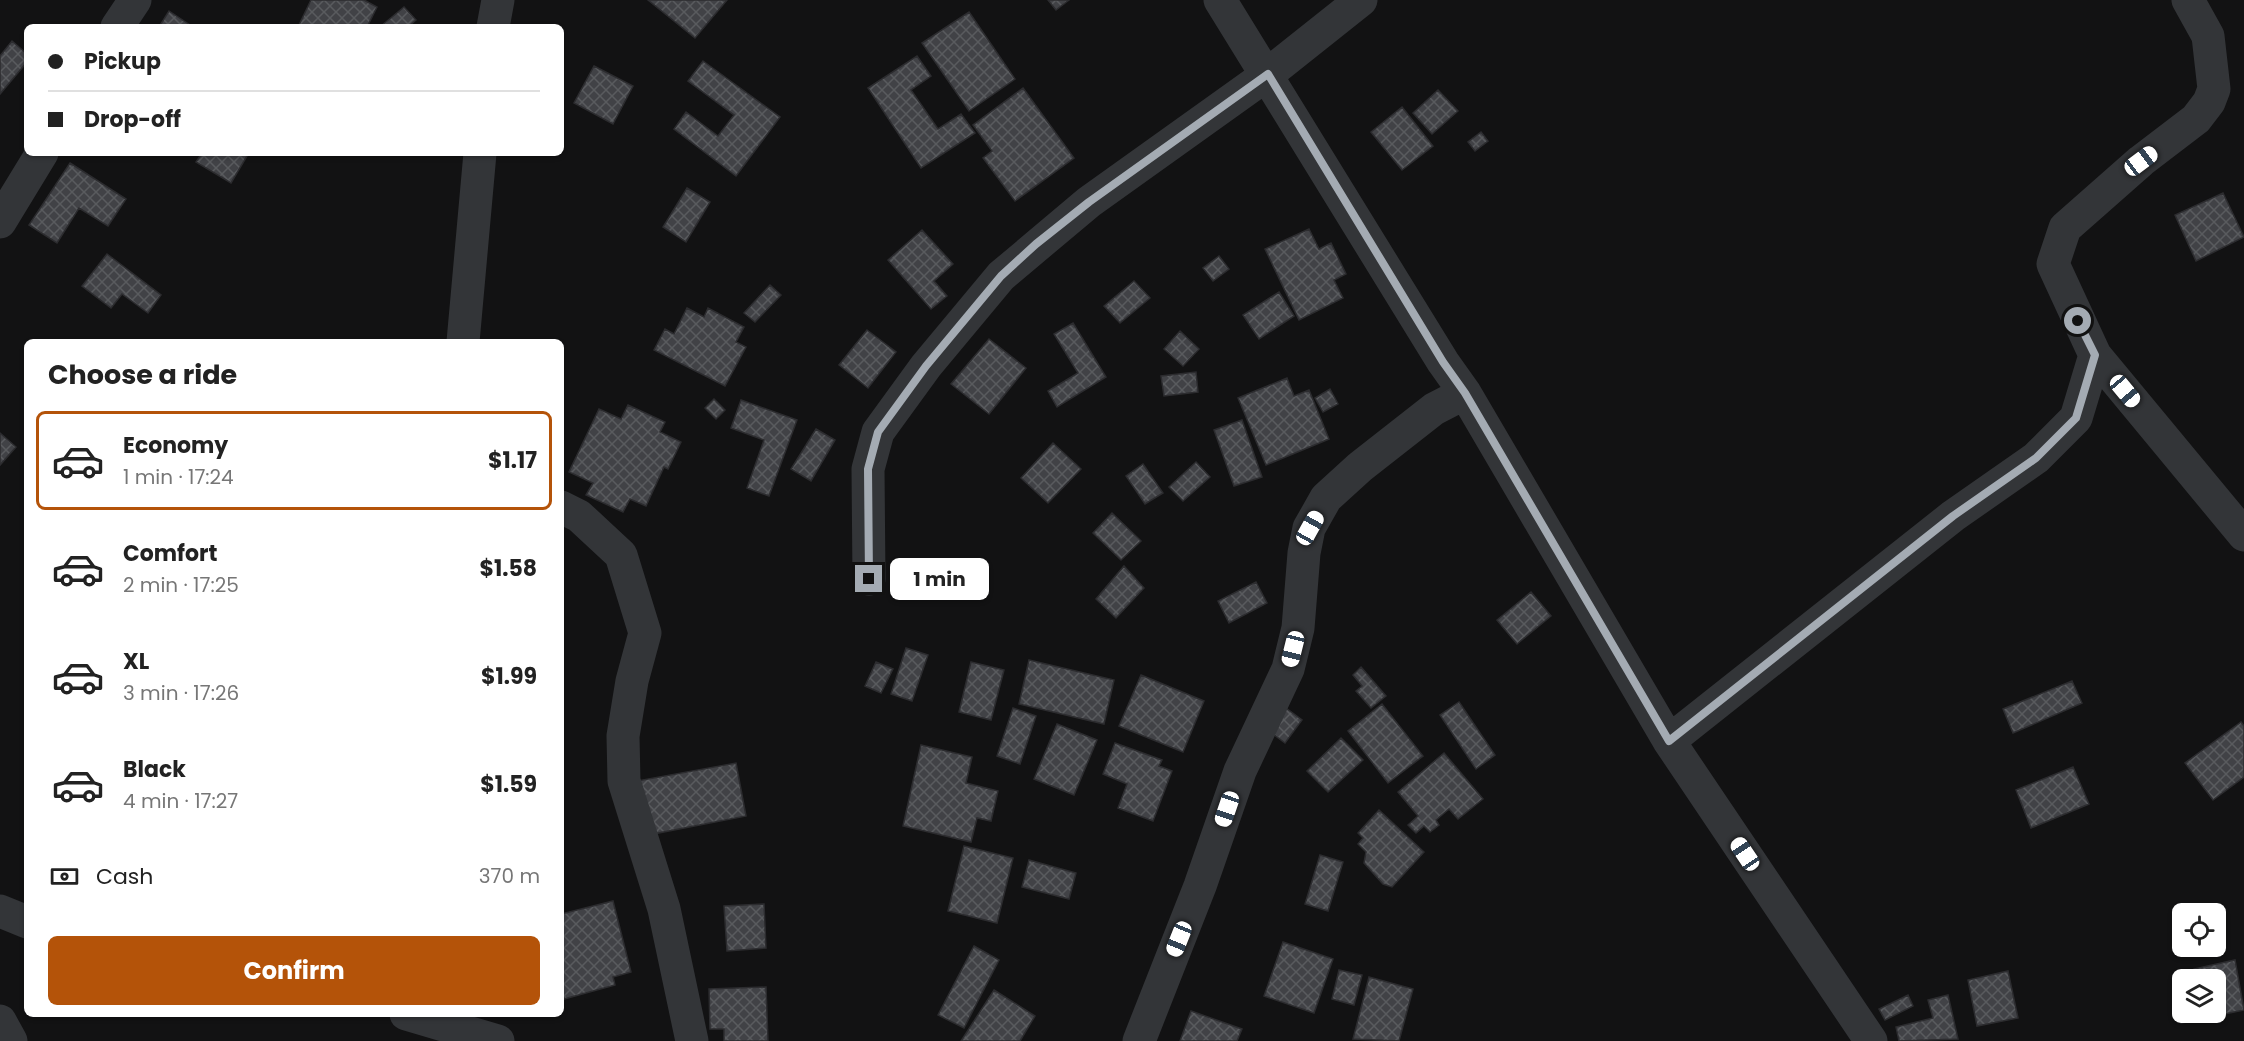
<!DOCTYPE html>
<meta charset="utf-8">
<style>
body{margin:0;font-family:Poppins,sans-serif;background:#f6f6f6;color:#222;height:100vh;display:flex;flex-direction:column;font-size:22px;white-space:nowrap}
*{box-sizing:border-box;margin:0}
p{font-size:20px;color:#767676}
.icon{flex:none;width:33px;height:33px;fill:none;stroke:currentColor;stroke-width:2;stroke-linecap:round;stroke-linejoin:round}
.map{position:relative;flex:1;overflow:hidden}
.panel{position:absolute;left:24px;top:339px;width:540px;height:678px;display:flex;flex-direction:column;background:#fff;border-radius:9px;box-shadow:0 2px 4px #0004}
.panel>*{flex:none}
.top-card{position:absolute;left:24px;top:24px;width:540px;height:132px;border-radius:9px;box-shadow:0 2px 4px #0004;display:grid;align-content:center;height:132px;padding:0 24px;background:#fff}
.fabs{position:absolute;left:2172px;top:903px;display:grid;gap:12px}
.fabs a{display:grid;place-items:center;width:54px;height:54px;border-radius:9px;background:#fff;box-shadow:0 2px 4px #0004;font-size:30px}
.end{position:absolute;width:27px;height:27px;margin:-14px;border:8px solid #a4abb3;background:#111;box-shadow:0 0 0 3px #111}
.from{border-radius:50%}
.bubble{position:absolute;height:42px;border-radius:9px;background:#fff;box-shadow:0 2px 4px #0004;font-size:20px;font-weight:700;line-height:42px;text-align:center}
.car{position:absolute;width:18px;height:36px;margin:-18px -9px;border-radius:8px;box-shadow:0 0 4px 2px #0007;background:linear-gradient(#fff 24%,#345 0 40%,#fff 0 76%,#345 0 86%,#fff 0)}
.top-card b{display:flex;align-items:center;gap:21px;height:57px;font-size:22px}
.top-card b+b{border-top:2px solid #e0e0e0}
.top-card i{width:15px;height:15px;background:#222}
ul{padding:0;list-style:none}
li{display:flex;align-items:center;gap:18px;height:99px;margin:0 12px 9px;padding:0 12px;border:3px solid transparent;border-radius:9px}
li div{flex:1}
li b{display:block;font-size:22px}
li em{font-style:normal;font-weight:700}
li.selected{border-color:#b45309}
li>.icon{width:54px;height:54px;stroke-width:1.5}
h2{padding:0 24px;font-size:27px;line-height:72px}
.pay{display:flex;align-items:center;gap:15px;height:66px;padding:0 24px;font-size:22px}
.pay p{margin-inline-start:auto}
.primary-button{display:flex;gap:12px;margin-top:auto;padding:12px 24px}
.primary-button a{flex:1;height:69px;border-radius:9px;background:#b45309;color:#fff;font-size:24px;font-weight:700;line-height:69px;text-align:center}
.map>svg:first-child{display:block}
.building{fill:url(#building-cross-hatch);stroke:#2c2c2f;stroke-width:1.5}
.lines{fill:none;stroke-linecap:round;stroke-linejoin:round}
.street{stroke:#333538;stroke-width:33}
.route{stroke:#a4abb3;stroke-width:8}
</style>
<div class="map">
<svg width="2244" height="1041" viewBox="0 0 2244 1041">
<defs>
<pattern id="building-cross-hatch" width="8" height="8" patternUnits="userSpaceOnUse" patternTransform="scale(1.5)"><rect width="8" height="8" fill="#414246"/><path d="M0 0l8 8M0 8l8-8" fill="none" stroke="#595b5e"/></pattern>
</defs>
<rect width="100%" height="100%" fill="#121213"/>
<path class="building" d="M311,0H364L377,7L367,27H298Z
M648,0H727L695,38Z
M1048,0H1069L1056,10Z
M404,7L416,20L408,27H380Z
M169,11L193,27H159Z
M969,12L1015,79L969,111L922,43Z
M12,41L27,54V62L0,94V56Z
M917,56L931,76L911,90L938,129L961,114L975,133L921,168L868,88Z
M703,61L780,117L736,176L674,129L686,112L718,136L734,115L688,81Z
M594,66L633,86L613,124L574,103Z
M1023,88L1074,158L1015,201L983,158L992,151L973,125Z
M1438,90L1458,111L1432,134L1413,113Z
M1402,107L1433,146L1402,170L1371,132Z
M1481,132L1488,141L1475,151L1468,142Z
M202,153H242L247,156L231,183L196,162Z
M70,163L126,199L108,226L79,208L57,243L29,225Z
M687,188L710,202L686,242L663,227Z
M2223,193L2244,237L2196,261L2175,215Z
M1309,229L1319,249L1331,243L1346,274L1334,280L1343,298L1299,320L1265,249Z
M922,230L953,264L934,281L947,296L931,309L888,260Z
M107,254L161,295L148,313L122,294L111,308L82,286Z
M1219,256L1229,269L1213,281L1203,268Z
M1134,281L1150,298L1120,323L1104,306Z
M770,285L781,295L755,322L744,313Z
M1279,292L1294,316L1259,339L1243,315Z
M687,308L704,317L708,308L744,327L736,342L746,347L725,386L654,350L665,329L674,334Z
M1073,323L1106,377L1057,407L1048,391L1078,373L1054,334Z
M867,330L896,352L868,388L839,365Z
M1180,331L1199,349L1183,366L1164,349Z
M989,339L1026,368L989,414L951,384Z
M1196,372L1198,392L1164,396L1161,376Z
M1287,378L1294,396L1309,390L1329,439L1266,465L1238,398Z
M1330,389L1338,404L1323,412L1315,398Z
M714,399L725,410L716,419L705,408Z
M741,400L797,420L769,496L747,488L764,440L731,428Z
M628,405L665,422L660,432L681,442L668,469L664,467L646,506L630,499L623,512L586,495L593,483L569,472L599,409L621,419Z
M1242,420L1262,477L1234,486L1214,430Z
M816,429L835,440L811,481L791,469Z
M0,433L16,447L0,465Z
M1053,443L1081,469L1048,503L1021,478Z
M1196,462L1210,477L1183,501L1169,487Z
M1143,464L1163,493L1145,504L1126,476Z
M1112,513L1141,541L1121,560L1093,533Z
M1124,566L1144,588L1116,618L1096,599Z
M1256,582L1267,603L1229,623L1218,601Z
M1531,592L1551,616L1517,644L1497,620Z
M906,648L928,655L912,701L891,694Z
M1029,660L1114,680L1104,724L1019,704Z
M876,662L893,669L881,693L865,686Z
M971,662L1004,670L991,720L959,712Z
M1361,667L1386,696L1371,708L1356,691L1362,686L1353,675Z
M1141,675L1204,701L1183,752L1119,726Z
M2072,681L2082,703L2013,733L2003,709Z
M1459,702L1495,755L1476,769L1440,715Z
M1382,704L1423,756L1388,783L1348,731Z
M1013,708L1036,716L1020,764L997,756Z
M1286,708L1302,720L1285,743L1269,731Z
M2241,722L2244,726V777L2213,800L2185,763Z
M1057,724L1097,740L1074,795L1034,779Z
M1341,738L1363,760L1328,792L1307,771Z
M1115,743L1162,760L1159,766L1172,771L1153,821L1118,808L1127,784L1103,774Z
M921,745L972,757L966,783L998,791L991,821L977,818L971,842L903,826Z
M1444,753L1483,799L1458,819L1449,809L1436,820L1439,825L1430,832L1424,826L1416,833L1408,825L1418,816L1398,792Z
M736,763L746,816L648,835L637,781Z
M2073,767L2089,804L2031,828L2016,790Z
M1379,810L1424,852L1392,887L1383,884L1364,863L1366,852L1358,844L1363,838L1358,833Z
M964,846L1013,858L997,923L948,911Z
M1320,855L1343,862L1328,911L1305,904Z
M1029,860L1076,873L1069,899L1022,887Z
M613,901L631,972L613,977L615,985L564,999L561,986V914Z
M764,904L766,948L727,951L724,906Z
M1283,942L1333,959L1314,1013L1264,996Z
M974,946L999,960L964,1028L938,1015Z
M2235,960L2244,1010L2181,1023L2175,991L2182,990V1012H2216V980H2196L2194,969Z
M1339,970L1362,975L1354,1005L1332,999Z
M2008,971L2018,1018L1977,1026L1968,980Z
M1369,977L1413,989L1399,1041L1353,1039Z
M766,987L768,1041H724V1029H710L709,989Z
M994,990L1035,1016L1020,1041H961Z
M1908,995L1913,1006L1885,1020L1879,1009Z
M1948,995L1958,1039L1899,1041L1896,1027L1933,1018L1928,1000Z
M1191,1011L1242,1029L1237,1041H1180Z"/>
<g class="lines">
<path class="street" d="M1220,0L1443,362L1465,393L1669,741L1871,1041
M2188,0L2208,36L2214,89L2209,102L2196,119L2141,161L2065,228L2053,264L2095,355L2244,535
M117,27L135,0
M493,27L498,0
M0,222L42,153
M463,342L480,153
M561,507L579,516L621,555L645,633L632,681L623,736L624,781L664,909L692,1041
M869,579L868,469L878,432L926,366L1001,276L1089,202L1268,74L1361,0
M1669,741L1953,516L2036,458L2076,418L2095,355
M0,911L27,922
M406,1014L498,1041
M0,1021L11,1041
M1139,1041L1200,886L1240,771L1288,669L1298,628L1304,553L1309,528L1326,498L1360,467L1434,409L1465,393"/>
</g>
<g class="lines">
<path class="route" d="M869,579L868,469L878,432L926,366L1001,276L1036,244L1089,202L1268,74L1443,362L1465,393L1669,741L1953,516L2036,458L2076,418L2095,355L2078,321"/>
</g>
</svg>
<div class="fabs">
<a><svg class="icon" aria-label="locate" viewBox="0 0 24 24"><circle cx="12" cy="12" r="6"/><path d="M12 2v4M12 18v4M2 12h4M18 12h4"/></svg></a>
<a><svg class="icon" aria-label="layers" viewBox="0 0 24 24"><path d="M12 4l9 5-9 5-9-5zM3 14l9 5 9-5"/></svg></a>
</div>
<i class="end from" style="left:2078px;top:321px"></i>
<i class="end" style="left:869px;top:579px"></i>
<div class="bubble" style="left:890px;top:558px;width:99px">1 min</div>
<i class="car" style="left:2141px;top:161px;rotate:53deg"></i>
<i class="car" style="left:2125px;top:391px;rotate:140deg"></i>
<i class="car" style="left:1310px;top:528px;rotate:29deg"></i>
<i class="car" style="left:1293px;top:649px;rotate:194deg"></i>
<i class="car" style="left:1227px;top:809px;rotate:199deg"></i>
<i class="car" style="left:1745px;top:854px;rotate:326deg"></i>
<i class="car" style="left:1179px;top:939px;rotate:202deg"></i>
<div class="top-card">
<b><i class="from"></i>Pickup</b>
<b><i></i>Drop-off</b>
</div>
<section class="panel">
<h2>Choose a ride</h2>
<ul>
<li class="selected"><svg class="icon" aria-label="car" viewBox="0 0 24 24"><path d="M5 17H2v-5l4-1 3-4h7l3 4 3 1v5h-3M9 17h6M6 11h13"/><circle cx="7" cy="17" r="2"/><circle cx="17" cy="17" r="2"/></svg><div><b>Economy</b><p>1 min · 17:24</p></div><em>$1.17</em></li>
<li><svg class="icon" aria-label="car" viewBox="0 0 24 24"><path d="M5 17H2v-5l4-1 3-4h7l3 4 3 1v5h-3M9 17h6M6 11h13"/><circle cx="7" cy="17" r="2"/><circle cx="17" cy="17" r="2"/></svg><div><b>Comfort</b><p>2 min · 17:25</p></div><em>$1.58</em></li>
<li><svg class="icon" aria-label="car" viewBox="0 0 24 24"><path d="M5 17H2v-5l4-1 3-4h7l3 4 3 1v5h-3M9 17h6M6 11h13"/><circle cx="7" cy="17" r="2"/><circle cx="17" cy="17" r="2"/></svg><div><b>XL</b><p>3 min · 17:26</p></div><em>$1.99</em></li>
<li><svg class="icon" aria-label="car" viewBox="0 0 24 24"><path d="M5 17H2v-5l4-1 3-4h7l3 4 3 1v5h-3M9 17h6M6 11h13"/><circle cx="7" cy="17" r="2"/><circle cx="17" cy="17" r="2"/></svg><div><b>Black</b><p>4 min · 17:27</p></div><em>$1.59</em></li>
</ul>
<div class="pay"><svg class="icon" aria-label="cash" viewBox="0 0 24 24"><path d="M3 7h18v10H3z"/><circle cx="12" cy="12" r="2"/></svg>Cash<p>370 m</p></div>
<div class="primary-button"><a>Confirm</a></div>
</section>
</div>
